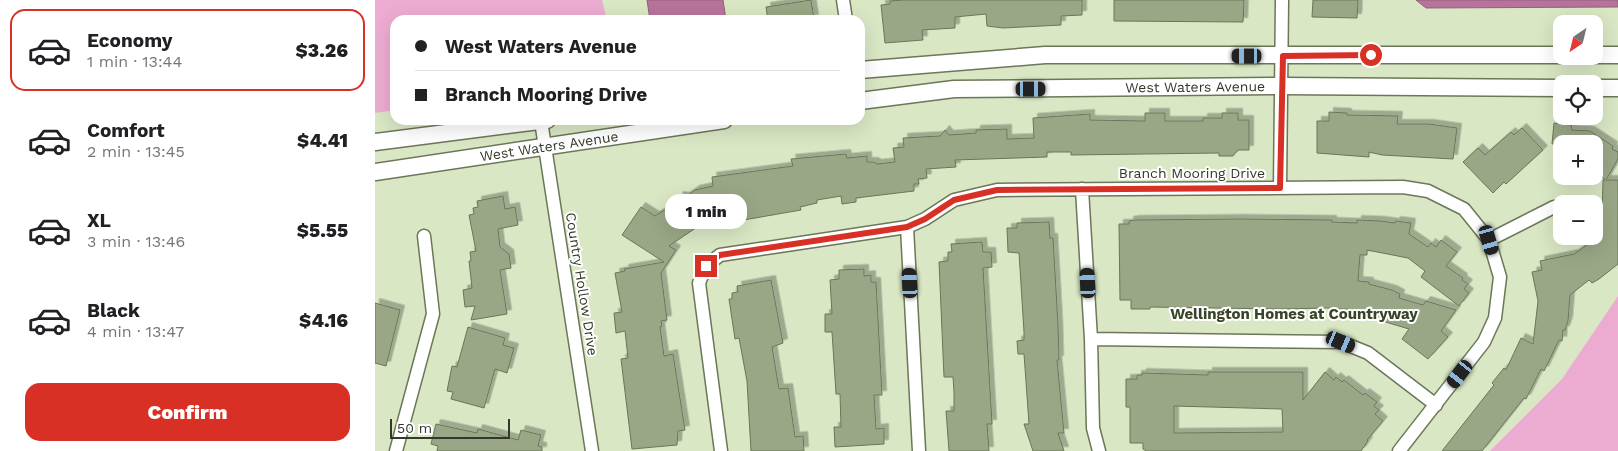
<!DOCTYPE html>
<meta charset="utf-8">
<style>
body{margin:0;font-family:"Work Sans",sans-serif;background:#f6f6f6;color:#202124;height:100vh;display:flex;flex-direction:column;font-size:19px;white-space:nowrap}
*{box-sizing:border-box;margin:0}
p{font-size:16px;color:#757577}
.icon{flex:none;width:28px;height:28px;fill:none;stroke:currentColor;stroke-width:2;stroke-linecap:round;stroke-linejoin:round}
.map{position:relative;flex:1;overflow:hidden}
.drawer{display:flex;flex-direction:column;background:#fff;width:375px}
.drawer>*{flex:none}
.hud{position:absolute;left:15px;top:15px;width:475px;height:110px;border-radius:15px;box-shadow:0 5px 20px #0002;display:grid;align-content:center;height:110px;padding:0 25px;background:#fff}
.needle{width:32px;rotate:215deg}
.fabs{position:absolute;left:1178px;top:15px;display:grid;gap:10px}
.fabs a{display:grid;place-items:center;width:50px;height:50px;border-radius:10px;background:#fff;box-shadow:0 5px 20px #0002;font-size:25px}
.scale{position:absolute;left:15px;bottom:12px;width:120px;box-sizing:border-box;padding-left:5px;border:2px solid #33382b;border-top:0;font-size:14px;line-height:18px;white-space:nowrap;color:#33382b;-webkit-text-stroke:4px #fff;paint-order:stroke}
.end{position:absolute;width:22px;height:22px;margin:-11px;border:6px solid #d93025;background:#fff;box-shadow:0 0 0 2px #fff}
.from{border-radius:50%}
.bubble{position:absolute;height:35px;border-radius:15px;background:#fff;box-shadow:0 5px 20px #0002;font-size:16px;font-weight:800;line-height:35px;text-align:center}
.car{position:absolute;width:15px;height:30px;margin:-15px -8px;border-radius:6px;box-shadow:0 0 4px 1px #0007;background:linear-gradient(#222 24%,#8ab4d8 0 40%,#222 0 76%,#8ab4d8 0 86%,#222 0)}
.hud b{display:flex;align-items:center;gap:18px;height:48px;font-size:19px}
.hud b+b{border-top:1px solid #e0e0e0}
.hud i{width:12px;height:12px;background:#202124}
ul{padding:9px 0 0;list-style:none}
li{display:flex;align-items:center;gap:15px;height:82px;margin:0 10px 8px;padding:0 15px;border:2px solid transparent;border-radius:15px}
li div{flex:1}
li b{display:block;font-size:19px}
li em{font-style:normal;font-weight:800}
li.selected{border-color:#d93025}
li>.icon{width:45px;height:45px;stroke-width:1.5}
.cta{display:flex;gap:10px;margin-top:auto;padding:10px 25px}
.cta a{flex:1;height:58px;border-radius:15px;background:#d93025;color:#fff;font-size:20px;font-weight:800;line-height:58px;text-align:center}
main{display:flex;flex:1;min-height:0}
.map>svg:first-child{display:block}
.green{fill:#ecacd1}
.water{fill:#b8739c;stroke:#90617a}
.building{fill:#9aa786;stroke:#6a7657;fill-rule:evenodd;filter:url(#shadow)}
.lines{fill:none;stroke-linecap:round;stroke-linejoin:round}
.minor-casing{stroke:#6b7758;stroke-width:15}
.tertiary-casing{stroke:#6b7758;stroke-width:19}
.minor{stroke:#fff;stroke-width:12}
.tertiary{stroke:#fff;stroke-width:16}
.route{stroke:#d93025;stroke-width:6}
.labels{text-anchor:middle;stroke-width:4;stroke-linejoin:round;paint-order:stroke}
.street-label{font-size:14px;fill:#33382b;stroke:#fff}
.neighbourhood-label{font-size:15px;font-weight:bold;fill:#3a4427;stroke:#fff}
</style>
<main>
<section class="drawer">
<ul>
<li class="selected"><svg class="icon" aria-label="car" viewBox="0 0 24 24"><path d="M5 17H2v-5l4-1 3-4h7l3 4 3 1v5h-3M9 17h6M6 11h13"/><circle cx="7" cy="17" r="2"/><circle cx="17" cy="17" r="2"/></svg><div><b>Economy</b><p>1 min · 13:44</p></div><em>$3.26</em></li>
<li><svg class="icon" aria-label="car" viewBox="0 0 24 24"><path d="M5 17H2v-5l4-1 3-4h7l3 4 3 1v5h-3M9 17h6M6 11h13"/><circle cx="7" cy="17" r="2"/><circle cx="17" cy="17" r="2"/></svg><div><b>Comfort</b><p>2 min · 13:45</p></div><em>$4.41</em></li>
<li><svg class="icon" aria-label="car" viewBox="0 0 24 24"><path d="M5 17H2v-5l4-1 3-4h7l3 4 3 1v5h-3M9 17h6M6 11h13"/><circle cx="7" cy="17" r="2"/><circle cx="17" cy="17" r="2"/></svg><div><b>XL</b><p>3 min · 13:46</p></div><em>$5.55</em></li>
<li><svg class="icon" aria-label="car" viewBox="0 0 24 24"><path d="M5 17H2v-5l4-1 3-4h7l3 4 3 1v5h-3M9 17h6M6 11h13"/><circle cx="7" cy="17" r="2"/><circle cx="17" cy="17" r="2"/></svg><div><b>Black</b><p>4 min · 13:47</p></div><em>$4.16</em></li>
</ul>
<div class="cta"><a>Confirm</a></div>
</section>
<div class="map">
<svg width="1243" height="451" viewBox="0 0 1243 451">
<defs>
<filter id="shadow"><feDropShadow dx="4.5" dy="-4.5" stdDeviation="0" flood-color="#0004"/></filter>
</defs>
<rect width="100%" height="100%" fill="#d9e7c4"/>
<path class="green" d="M0,0H227L232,20H20V110L0,113Z
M1243,296V451H1115L1187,379Z"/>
<path class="water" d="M272,0H348L351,20H275Z
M1041,0H1243V7L1051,8Z"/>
<path class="building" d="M436,0L439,19L393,20L391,7Z
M528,0H707V15L686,16V25L628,28L612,26L611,14L580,17V28L547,30L548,40L510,43L506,5L515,4V1Z
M739,0H869L868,22L739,21Z
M938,0H983L982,18L937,17Z
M954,112L972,113V115L1023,116L1022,124H1054L1082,128L1078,159L1007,155L994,152V157L942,153V121H954Z
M770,113H790V121H828V118H847V113H863V120H874V150H863L858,156H844V153L696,155V152H672V157L580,160L581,167L551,169L552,178L543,179L544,184H539V191L481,198V202L467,204L466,196L442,200V203L425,207L426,210L357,222L356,216L334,219L294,246L301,250L286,273L292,320L286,321L287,326L285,327L289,356L298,354L310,430L303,431L302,445L257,449L246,359L253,358L250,331L241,333L239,313L247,312L240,273L250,271L249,269L289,262L247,235L266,207L280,216L302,202L304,196L310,197L320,190L338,186L337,177L418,166L416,159L471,154L472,158L492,156V162H499L502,164L520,162L518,148L529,147L528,138L565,136L570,130L574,135L601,133V130L632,129V139L659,138L658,118L715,114V120L770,121Z
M1179,123L1196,125L1197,130L1215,131L1238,146L1237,149L1243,152V159L1231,180H1243V264L1224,279L1217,283L1214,280L1195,295L1193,321L1190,330H1188L1187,341L1184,340L1169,371L1166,369L1151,399L1149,398L1107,451H1067L1119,385L1117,383L1129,368L1131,370L1146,338L1158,344L1163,301L1157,272L1167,270L1165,261L1199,254L1219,240L1227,218L1228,180H1230L1219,173V144H1177Z
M1147,128L1168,150L1131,184L1129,182L1118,193L1088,162L1103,148L1110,155L1136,132L1139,135Z
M128,196L130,209L140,207L143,225L123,229L125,247L134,254L136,268L125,270L132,314L96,320L100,306L90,307L88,290L97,288L94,261H96L95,252L101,251L94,215L99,214L98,208L103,207L102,201Z
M864,219L957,220V222L982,223V220L1006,221L1020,223L1021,221L1036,223L1034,234L1053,247L1056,243L1061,247L1066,240L1082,252L1071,266L1088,278L1087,280L1093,284L1089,289L1094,293L1084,306L1046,277L1050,271L1033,258L992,250V255H985L983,281L994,282V284L1017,290L1025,294L1024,298L1048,305L1051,301L1081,310L1066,331L1073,337L1053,359L1027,339L1034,329L997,318L999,311L952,308L905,309L775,307V309H756V300H745L744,224H754V221L760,220Z
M674,222L675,238H678L683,325L684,360H682L689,433H683L689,451H658L649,424H654L649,354H643L642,341L649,340V332L644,253L633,252L632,228H642V223Z
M607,242L608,252H616L617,267L608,268L617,424H612L614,451H574L571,411H579V392L578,377H569L564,262L573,261V252H577L576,244Z
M489,269V276L496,275V282H501L507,395H499L501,429L509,428V444L460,447L459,427H466L465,394H461L457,332H450V314H457L455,280L464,279V270Z
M396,280L408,343L397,347L404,389L413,388L420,437L428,436L429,451H376L372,381L364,338L360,339L354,299H357V293L363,292L362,286Z
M0,303L25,310L11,366L0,363Z
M93,327L130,338L128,345L139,348L132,373L120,369L109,408L76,399L78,392L72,391L77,366L82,367Z
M833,372H928V400L950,372L959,380L961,377L967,382L969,380L988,395L990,393L1002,402L999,406L1004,410L1000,414L1008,421L992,440L993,441L986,451H771L768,449V443H755V407H751V379H762V375H767V373L833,375ZM799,406L907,409L908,432L799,433Z
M61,424L102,433L103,429L143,440L146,430L166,435L163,446L167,447V451H62L63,446L56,444Z"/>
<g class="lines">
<defs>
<path id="minor" d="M468,0L471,20
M166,121L217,451
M905,188L907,0
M707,189L716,339L718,428L724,451
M532,227L544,451
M1114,240L1179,207
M716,339L966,342L993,353L1061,405
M21,451L58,314L49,236
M346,451L324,283L331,266L345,255L532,227L550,219L579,200L622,190L1028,187L1053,191L1089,209L1114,240L1125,277L1120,318L1109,342L1024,451"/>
<g id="tertiary">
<path d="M1219,55H1243"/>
<path d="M485,70L670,55H1186"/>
<path d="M1219,88H1243"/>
<path id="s1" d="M485,101L579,89L908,86L1186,88"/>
<path d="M0,142L172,120"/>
<path id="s2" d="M0,172L349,120"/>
</g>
</defs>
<use href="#minor" class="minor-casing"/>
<use href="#tertiary" class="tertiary-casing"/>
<use href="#minor" class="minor"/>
<use href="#tertiary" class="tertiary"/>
</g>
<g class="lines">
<path class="route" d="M331,266L345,255L532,227L550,219L579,200L622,190L905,188L908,56L996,55"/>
</g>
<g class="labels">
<g class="street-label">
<text dy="5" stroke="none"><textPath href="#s1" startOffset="336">West Waters Avenue</textPath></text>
<text dy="5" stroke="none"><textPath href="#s2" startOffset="176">West Waters Avenue</textPath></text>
<text x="817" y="178">Branch Mooring Drive</text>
<text transform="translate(207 284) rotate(81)" y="5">Country Hollow Drive</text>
</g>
<g class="neighbourhood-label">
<text x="919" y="319">Wellington Homes at Countryway</text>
</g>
</g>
</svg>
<div class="fabs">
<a><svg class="needle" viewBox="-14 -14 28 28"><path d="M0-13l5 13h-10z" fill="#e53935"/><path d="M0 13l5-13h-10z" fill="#757577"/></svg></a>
<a><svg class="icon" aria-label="locate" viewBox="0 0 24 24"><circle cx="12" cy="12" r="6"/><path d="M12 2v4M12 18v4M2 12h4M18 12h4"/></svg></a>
<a>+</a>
<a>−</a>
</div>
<div class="scale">50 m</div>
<i class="end from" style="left:996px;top:55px"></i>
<i class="end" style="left:331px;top:266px"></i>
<div class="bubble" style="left:290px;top:194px;width:82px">1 min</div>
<i class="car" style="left:872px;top:56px;rotate:270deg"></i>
<i class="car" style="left:656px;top:89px;rotate:90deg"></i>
<i class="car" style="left:1114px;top:240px;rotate:164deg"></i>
<i class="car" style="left:535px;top:283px;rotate:357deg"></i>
<i class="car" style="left:713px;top:283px;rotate:357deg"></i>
<i class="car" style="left:966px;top:342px;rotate:113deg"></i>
<i class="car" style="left:1085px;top:374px;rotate:217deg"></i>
<div class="hud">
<b><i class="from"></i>West Waters Avenue</b>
<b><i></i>Branch Mooring Drive</b>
</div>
</div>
</main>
